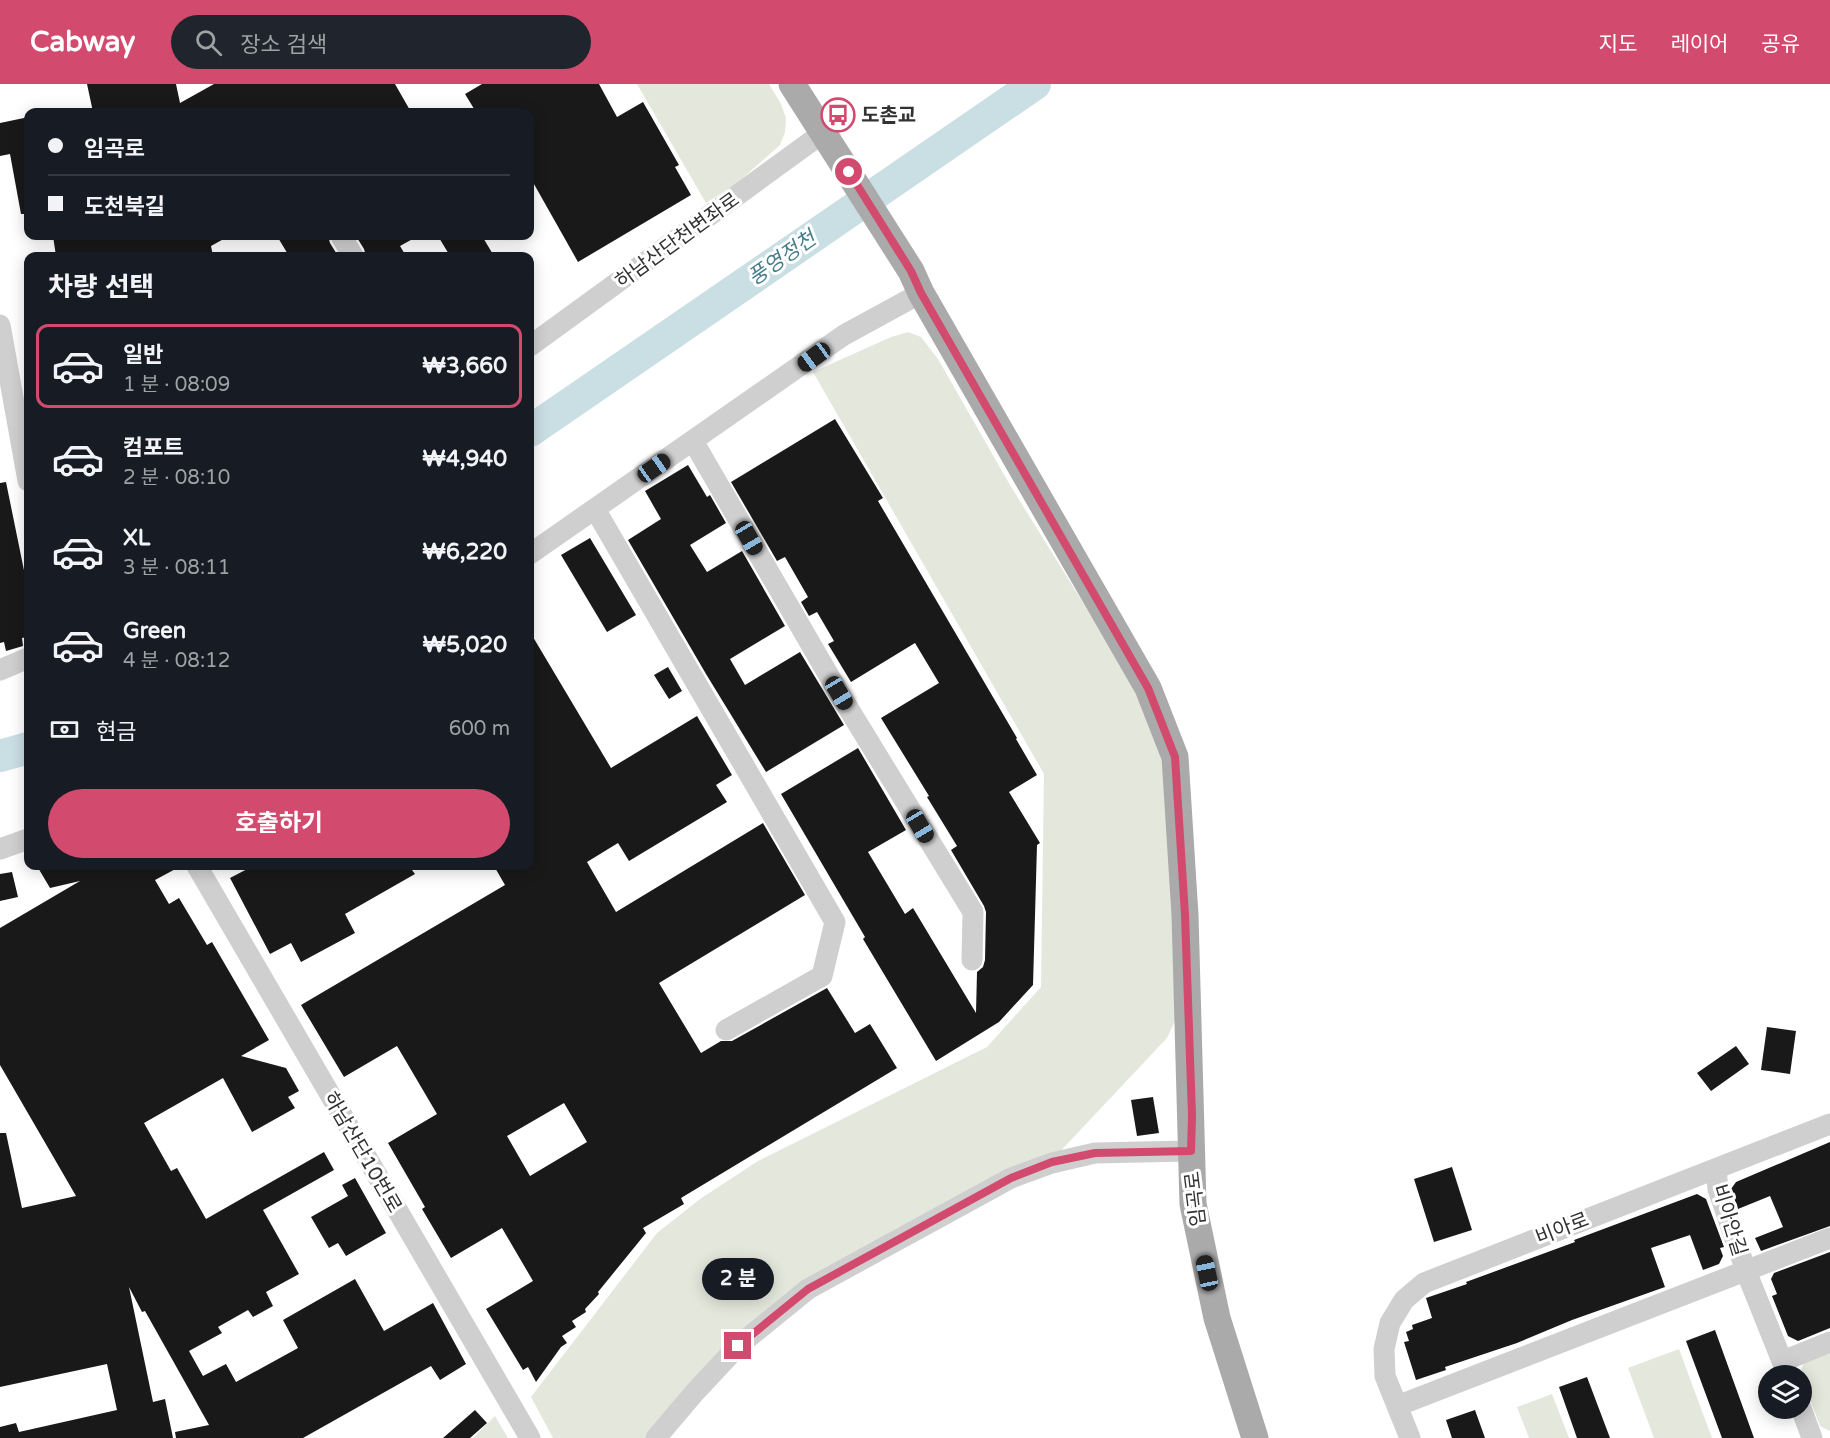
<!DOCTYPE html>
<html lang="ko">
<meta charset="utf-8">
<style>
body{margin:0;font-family:"Varela Round","Noto Sans KR",sans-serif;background:#20242c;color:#f1f3f6;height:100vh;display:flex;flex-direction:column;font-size:22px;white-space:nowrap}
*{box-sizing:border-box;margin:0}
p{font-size:20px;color:#9ea1a6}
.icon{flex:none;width:33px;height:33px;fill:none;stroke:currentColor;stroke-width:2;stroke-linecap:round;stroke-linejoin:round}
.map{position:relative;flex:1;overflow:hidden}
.sheet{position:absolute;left:24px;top:168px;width:510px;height:618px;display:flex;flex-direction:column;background:#171b24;border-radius:12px;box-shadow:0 3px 15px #0003}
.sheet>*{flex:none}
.hud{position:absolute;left:24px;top:24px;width:510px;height:132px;border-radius:12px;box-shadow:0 3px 15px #0003;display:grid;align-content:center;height:132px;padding:0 24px;background:#171b24}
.controls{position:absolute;left:1758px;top:1281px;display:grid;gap:12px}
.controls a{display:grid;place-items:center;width:54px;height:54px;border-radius:50%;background:#171b24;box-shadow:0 3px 15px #0003;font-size:30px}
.end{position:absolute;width:27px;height:27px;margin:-14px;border:8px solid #d24b6e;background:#fff;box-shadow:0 0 0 3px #fff}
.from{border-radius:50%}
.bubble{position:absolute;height:42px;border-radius:21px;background:#171b24;box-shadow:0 3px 15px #0003;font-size:20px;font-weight:700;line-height:42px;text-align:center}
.car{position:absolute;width:18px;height:36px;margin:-18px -9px;border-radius:8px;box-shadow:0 0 4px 2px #0007;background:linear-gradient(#222 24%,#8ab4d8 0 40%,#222 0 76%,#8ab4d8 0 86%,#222 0)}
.hud b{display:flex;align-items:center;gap:21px;height:57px;font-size:22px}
.hud b+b{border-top:2px solid #363941}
.hud i{width:15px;height:15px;background:#f1f3f6}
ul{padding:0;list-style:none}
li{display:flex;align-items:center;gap:18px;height:84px;margin:0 12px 9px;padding:0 12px;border:3px solid transparent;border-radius:12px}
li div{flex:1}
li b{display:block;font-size:22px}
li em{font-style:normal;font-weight:700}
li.on{border-color:#d24b6e}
li>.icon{width:54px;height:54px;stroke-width:1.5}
h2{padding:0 24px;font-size:27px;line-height:72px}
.pay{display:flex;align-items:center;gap:15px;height:66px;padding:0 24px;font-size:22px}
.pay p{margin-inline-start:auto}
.button{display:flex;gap:12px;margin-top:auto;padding:12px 24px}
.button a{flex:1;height:69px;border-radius:36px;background:#d24b6e;color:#fff;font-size:24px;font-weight:700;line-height:69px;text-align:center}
header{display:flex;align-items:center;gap:36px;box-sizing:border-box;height:84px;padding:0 30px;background:#d24b6e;color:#fff}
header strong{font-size:28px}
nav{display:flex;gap:33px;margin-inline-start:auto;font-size:21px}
.search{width:420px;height:54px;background:#20242c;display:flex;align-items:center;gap:15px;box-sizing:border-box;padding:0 21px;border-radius:33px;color:#9ea1a6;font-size:22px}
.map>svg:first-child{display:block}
.green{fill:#e4e8dc}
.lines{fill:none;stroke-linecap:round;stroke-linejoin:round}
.river{stroke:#c9dfe4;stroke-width:32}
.building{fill:#191919;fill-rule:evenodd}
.minor{stroke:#cfcfcf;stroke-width:21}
.major{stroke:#aaa;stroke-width:27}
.route{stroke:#d24b6e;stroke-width:8}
.labels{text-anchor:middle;stroke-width:6;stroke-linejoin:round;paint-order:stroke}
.poi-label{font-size:20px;font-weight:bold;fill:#323232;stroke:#fff;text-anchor:start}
.street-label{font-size:20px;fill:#323232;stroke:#fff}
.water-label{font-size:21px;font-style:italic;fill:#487e8c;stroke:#fff}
</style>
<header>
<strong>Cabway</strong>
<div class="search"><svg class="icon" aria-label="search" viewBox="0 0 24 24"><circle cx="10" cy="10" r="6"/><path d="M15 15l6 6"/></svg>장소 검색</div>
<nav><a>지도</a><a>레이어</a><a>공유</a></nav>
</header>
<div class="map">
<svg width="1830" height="1354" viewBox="0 0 1830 1354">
<rect width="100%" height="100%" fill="#fff"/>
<path class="green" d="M637,0H769L781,20L786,34L785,48L780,61L736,100L706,119Z
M908,248L921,253L938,275L1010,401L1113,567L1145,627L1162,672L1171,779L1175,937L1167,954L1055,1073L795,1213L651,1354H553L531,1313L657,1149L700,1115L758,1077L987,963L1041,903L1044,690L813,288L891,253Z
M1679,1265L1712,1354H1654L1628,1284Z
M1830,1265V1347L1820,1342L1800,1289L1805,1276Z
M1552,1310L1569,1354H1529L1517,1323Z
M495,1332L508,1354H473Z"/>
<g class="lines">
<path class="river" d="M530,347L1035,0
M0,672L28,664"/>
</g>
<path class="building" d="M87,0H176L180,19L214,0H395L411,28H93Z
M482,0H599L617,33L643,18L679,81L675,83L691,111L578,178L530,93V28H476L465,10Z
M24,34L28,39V130H21L10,70L0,72V39Z
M53,152H229L211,162L213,172H56Z
M277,152H328L330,159L338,172H289Z
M356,152H418L400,162L406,172H366L364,165Z
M438,152H482L494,172H450Z
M835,335L883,414L878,417L1017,654L1016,655L1037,691L1009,708L1040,759L1037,761L1033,901L999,938L936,977L863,855L865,853L781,710L858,664L906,746L868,768L905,830L913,824L976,929L977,888L983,883L985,876L986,828L984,822L951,766L957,762L927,713L929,712L881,634L939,599L915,559L851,598L828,560L834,557L817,528L809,532L801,518L808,513L785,473L777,477L731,398Z
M688,381L707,413L710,411L726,439L690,461L707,488L742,467L785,542L730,575L745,601L800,568L844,641L766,688L706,590L628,456L661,435L645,407Z
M6,398L28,506V553L22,554L23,562L6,567L4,558L0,559V399Z
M590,454L636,531L607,548L561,471Z
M530,548L611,684L697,632L732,691L716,701L727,718L629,777L618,759L587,778L616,828L763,739L805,811L659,899L701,969L721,957H732L827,904L855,949L870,940L897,984L681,1114L684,1120L643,1144L646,1149L598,1208L599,1210L585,1225L586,1228L572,1237L576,1243L562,1252L567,1259L561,1263L536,1298L528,1283L523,1286L486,1225L533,1197L502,1144L451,1174L422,1125L425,1123L388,1059L437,1030L397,962L344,993L301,921L505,801L494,782H530ZM564,1019L587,1058L530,1092L507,1052Z
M668,583L682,607L669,615L654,591Z
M37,782H181L155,796L169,820L179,814L207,861L212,858L269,956L241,972L286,984L299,1007L288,1013L295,1024L252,1048L223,994L144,1039L171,1087L177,1084L206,1135L324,1068L334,1086L263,1126L299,1190L266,1208L273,1222L253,1233L248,1226L218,1243L222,1249L189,1267L203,1292L226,1280L236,1298L298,1264L283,1236L355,1195L384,1247L433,1219L466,1280L440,1296L431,1282L303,1354H176L175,1348L209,1341L145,1227L142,1228L129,1203L153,1318L165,1315L173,1354H0V1343L16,1339L19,1348L117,1326L107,1280L0,1303V1049H6L22,1124L76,1112L0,981V844L80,797L50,804Z
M253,782H409L415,790L345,830L355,849L301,878L291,859L270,870L230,794Z
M12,788L18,813L0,817V790Z
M1767,943L1796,947L1790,990L1761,986Z
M1736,962L1749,980L1711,1007L1697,989Z
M1153,1013L1159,1049L1137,1052L1131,1016Z
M1830,1058V1142L1761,1167L1755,1154L1783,1143L1770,1112L1738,1125L1731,1105L1736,1098Z
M1452,1083L1472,1146L1434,1158L1414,1095Z
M355,1094L386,1149L346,1172L338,1159L329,1164L311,1133L348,1112L342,1101Z
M1697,1110L1706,1115L1724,1163L1720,1164L1723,1172L1719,1180L1703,1186L1690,1151L1651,1164L1665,1203L1572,1236L1517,1259L1445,1283L1446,1286L1416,1296L1404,1258L1409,1257L1406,1248L1413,1245L1412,1241L1432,1234L1426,1214L1467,1200L1466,1198L1575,1158L1574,1156Z
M1830,1168V1244L1798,1257L1788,1252L1772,1212L1777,1210L1771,1195L1774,1189Z
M1715,1246L1754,1354H1722L1686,1257Z
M1587,1293L1610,1354H1577L1559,1303Z
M475,1326L487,1339L470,1354H443Z
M1475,1326L1485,1354H1452L1446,1336Z"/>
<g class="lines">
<path class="minor" d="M341,152L353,172
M0,241L28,397
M530,262L824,48
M693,357L839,609L973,828L972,876
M595,425L835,838L822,892L726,946
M530,470L844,251L921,209
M0,586L28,574
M0,765L28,755
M197,782L530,1354
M1716,1085L1718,1105L1746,1187L1788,1292
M1783,1277L1830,1258
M1397,1322L1830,1154
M1801,1324L1812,1354
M656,1354L695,1308L738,1262L808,1205L1011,1094L1052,1079L1095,1069L1191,1067
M1410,1354L1385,1292L1384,1265L1390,1239L1404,1216L1424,1199L1830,1040"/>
<path class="major" d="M792,0L911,187L921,209L1148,604L1175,673L1185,831L1193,1120L1217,1234L1255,1354"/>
</g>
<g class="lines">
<path class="route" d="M738,1262L808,1205L1011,1094L1052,1078L1095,1069L1191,1067L1192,1031L1185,831L1175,673L1148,604L921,209L911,187L849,88"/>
</g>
<defs>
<symbol id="bus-ring" viewBox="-11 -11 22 22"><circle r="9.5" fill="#fff" stroke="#d24b6e" stroke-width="1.5"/><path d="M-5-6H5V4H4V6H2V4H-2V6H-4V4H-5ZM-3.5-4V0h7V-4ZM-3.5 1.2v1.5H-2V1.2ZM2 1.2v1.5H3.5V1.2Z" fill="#d24b6e"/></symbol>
</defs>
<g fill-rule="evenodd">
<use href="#bus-ring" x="819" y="12" width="38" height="38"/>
</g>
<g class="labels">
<g class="poi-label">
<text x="861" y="38">도촌교</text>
</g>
<g class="street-label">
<text transform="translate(677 156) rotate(-36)" y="7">하남산단천변좌로</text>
<text transform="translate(363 1068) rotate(60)" y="7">하남산단10번로</text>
<text transform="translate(1195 1115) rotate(-97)" y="7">임곡로</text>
<text transform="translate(1730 1136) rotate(73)" y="7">비아안길</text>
<text transform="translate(1562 1144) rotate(-21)" y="7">비아로</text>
</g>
<g class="water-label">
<text transform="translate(782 174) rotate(-35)" y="7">풍영정천</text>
</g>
</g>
</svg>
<div class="controls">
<a><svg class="icon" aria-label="layers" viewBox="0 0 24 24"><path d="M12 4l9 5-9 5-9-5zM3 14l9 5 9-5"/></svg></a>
</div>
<i class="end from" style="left:849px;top:88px"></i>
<i class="end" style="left:738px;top:1262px"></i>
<div class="bubble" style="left:702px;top:1174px;width:72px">2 분</div>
<i class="car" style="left:814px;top:273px;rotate:234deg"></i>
<i class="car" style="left:654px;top:384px;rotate:55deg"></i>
<i class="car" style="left:749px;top:454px;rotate:150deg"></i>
<i class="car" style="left:839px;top:609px;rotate:149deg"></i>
<i class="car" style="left:920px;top:742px;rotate:149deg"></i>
<i class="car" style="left:1207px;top:1189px;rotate:348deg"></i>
<div class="hud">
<b><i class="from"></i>임곡로</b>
<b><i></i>도천북길</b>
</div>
<section class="sheet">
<h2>차량 선택</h2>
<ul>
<li class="on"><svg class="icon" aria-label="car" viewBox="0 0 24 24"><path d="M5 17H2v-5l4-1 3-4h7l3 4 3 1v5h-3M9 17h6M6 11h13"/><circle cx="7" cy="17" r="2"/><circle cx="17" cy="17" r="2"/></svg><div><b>일반</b><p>1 분 · 08:09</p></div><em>₩3,660</em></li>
<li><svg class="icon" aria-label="car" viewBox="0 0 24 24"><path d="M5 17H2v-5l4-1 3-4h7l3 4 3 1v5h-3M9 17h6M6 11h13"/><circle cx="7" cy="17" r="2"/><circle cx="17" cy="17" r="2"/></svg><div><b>컴포트</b><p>2 분 · 08:10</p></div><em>₩4,940</em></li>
<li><svg class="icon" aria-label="car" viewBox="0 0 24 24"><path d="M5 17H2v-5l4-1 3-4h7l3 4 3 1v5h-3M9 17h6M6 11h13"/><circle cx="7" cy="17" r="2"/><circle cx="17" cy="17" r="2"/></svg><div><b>XL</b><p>3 분 · 08:11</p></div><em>₩6,220</em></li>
<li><svg class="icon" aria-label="car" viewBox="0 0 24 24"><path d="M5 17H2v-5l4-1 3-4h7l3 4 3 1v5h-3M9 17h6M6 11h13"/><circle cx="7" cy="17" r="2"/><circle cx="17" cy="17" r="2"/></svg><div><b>Green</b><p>4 분 · 08:12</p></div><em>₩5,020</em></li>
</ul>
<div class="pay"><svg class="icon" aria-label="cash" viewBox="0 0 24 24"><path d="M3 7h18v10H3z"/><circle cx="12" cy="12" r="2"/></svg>현금<p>600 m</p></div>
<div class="button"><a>호출하기</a></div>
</section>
</div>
